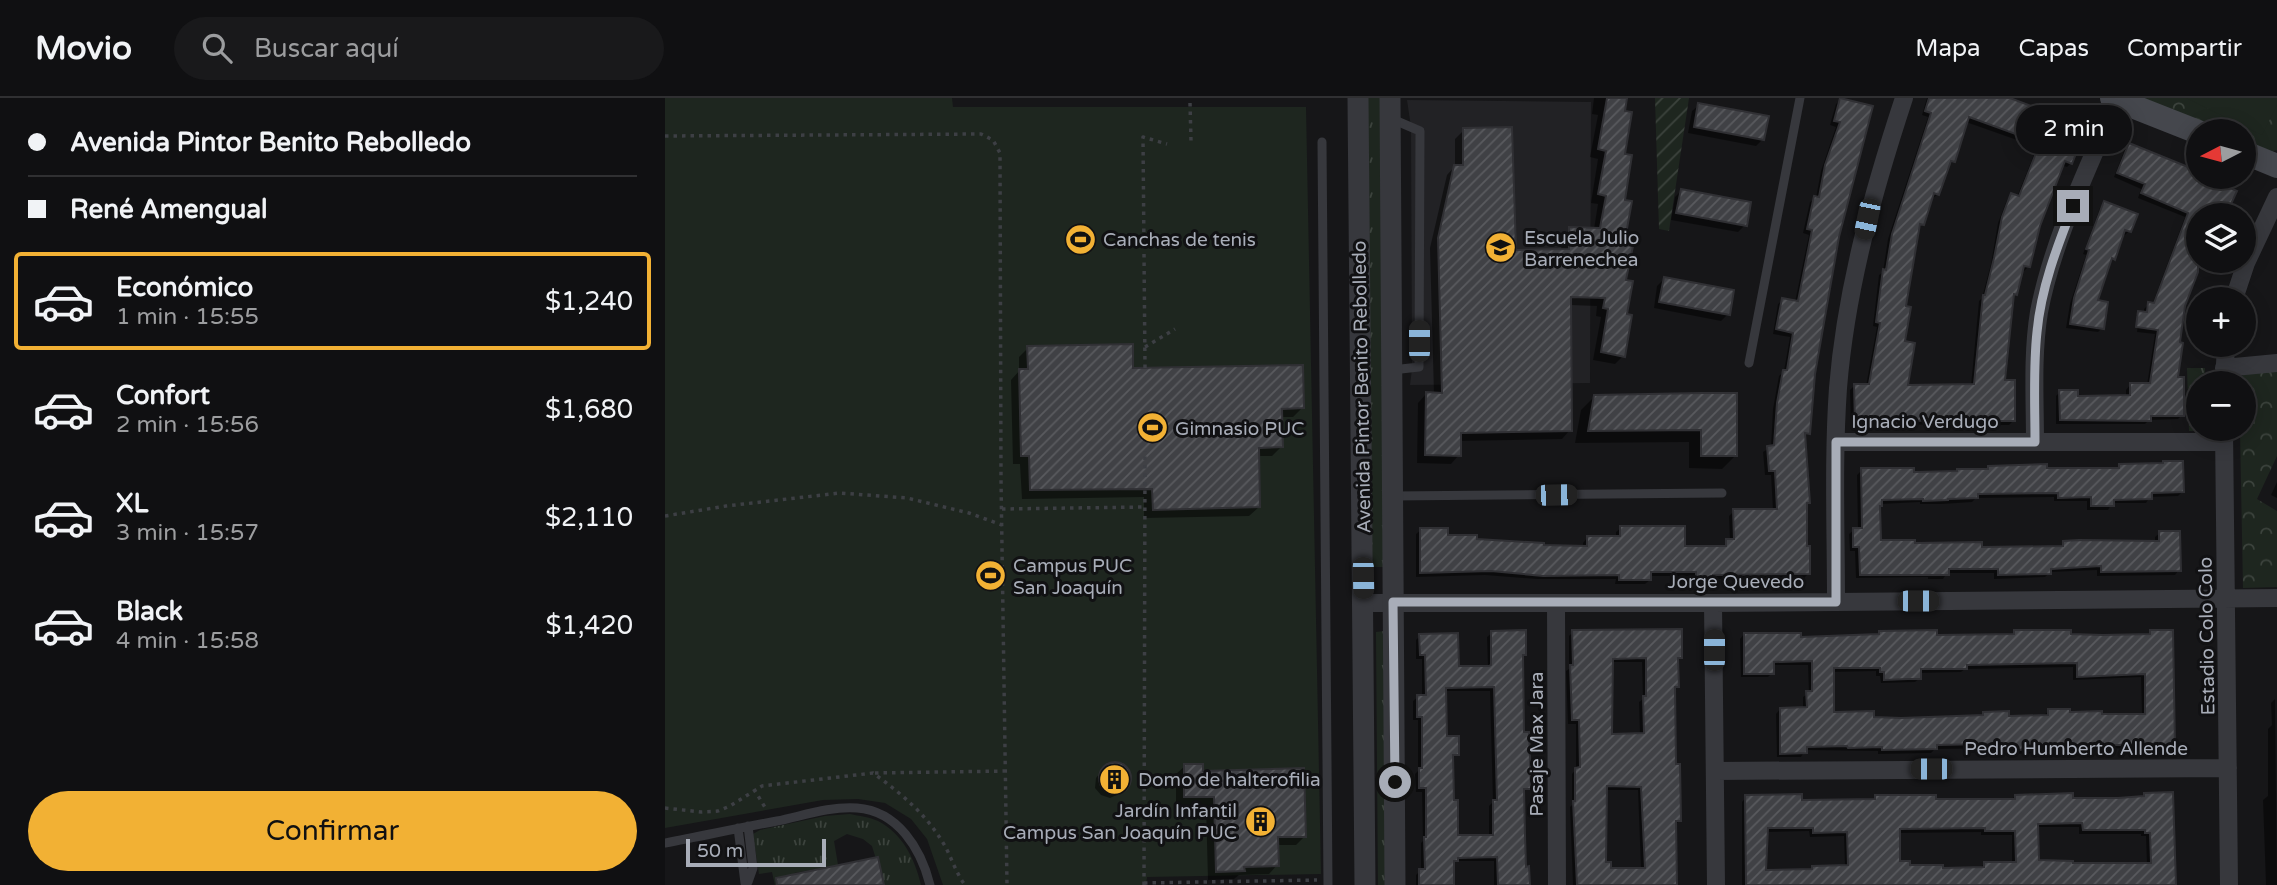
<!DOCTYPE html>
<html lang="es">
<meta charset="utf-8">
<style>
body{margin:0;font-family:"Varela Round",sans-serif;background:#19191b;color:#f1f3f6;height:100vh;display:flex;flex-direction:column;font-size:26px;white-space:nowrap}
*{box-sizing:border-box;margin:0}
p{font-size:23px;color:#9c9d9f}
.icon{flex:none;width:38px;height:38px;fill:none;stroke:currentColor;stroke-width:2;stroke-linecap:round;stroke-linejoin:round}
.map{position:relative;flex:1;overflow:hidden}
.details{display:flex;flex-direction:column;background:#101012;width:665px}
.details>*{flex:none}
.top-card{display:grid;align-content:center;height:154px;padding:0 28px;background:#101012}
.needle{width:46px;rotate:264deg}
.controls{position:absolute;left:1521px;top:21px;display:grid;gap:14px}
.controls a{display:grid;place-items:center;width:70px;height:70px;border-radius:50%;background:#101012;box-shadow:0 4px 18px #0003,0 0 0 2px #303032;font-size:35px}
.scale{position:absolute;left:21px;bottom:18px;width:140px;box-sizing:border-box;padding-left:7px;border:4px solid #a8adb8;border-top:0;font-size:19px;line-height:24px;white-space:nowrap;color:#a8adb8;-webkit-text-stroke:5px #111113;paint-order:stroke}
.end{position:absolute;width:32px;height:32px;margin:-16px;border:9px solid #a8adb8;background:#111;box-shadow:0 0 0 4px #111}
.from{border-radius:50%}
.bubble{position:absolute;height:49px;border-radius:24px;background:#101012;box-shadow:0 4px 18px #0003,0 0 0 2px #303032;font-size:23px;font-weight:600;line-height:49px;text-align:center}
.car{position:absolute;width:21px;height:42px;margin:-21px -10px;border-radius:9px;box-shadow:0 0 5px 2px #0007;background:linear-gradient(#222 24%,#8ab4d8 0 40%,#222 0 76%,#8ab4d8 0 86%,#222 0)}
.top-card b{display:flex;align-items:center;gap:24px;height:66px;font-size:26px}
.top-card b+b{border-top:2px solid #303032}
.top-card i{width:18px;height:18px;background:#f1f3f6}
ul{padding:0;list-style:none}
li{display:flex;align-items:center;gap:21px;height:98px;margin:0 14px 10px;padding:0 14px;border:4px solid transparent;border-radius:7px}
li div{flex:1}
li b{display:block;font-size:26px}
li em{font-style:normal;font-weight:600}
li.on{border-color:#f2b134}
li>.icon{width:63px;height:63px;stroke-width:1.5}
.primary-button{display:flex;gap:14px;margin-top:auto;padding:14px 28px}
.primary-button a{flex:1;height:80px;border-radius:42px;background:#f2b134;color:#111;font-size:28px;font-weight:600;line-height:80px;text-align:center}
header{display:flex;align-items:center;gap:42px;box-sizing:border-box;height:98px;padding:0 35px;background:#101012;border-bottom:2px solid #303032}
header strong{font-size:33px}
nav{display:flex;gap:38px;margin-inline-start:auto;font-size:24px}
.search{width:490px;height:63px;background:#19191b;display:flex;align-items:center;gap:18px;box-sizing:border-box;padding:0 24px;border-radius:38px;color:#9c9d9f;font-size:26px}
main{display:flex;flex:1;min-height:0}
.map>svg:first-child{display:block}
.built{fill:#222225}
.grass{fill:url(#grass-tufts)}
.park{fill:url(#park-crowns)}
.garden{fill:url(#garden-furrows)}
.pitch{fill:#1e261f}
.shadow{fill:#0007;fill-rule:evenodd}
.building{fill:url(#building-hatch);stroke:#303034;stroke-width:2;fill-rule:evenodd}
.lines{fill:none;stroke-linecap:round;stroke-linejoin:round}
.path{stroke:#3d3f44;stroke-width:3.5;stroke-dasharray:3.5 5;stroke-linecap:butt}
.service{stroke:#37383d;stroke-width:9}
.minor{stroke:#37383d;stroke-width:18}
.tertiary{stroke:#37383d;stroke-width:21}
.secondary{stroke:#45474d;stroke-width:24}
.route{stroke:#a8adb8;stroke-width:9}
.labels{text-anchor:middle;stroke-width:6;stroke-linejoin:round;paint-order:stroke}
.poi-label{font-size:19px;fill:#a8adb8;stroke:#111113;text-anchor:start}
.street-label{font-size:19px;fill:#a8adb8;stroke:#111113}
</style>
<header>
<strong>Movio</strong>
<div class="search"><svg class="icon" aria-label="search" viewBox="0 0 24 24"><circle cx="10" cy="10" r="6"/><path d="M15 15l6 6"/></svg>Buscar aquí</div>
<nav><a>Mapa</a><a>Capas</a><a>Compartir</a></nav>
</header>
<main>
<section class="details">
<div class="top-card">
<b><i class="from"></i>Avenida Pintor Benito Rebolledo</b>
<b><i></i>René Amengual</b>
</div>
<ul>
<li class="on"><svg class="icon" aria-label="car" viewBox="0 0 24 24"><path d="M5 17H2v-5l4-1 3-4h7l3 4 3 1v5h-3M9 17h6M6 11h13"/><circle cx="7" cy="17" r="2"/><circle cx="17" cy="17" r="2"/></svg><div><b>Económico</b><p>1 min · 15:55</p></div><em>$1,240</em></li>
<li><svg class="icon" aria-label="car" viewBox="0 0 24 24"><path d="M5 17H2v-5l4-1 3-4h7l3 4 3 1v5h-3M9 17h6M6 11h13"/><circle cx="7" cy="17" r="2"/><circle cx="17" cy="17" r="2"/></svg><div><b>Confort</b><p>2 min · 15:56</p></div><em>$1,680</em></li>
<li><svg class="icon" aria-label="car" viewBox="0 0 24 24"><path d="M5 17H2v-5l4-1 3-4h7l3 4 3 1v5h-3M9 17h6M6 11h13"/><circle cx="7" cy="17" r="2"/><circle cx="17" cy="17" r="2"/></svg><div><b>XL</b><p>3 min · 15:57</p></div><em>$2,110</em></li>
<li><svg class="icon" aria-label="car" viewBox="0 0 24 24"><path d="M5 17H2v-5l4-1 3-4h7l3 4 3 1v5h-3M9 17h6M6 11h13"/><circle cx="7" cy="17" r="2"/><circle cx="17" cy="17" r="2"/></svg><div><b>Black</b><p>4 min · 15:58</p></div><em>$1,420</em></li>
</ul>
<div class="primary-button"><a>Confirmar</a></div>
</section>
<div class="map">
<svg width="1612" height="787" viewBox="0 0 1612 787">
<defs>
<pattern id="grass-tufts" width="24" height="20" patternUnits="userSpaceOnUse" patternTransform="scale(1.75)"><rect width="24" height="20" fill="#1e261f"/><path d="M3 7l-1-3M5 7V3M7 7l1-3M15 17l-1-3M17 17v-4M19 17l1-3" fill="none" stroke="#3c433d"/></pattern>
<pattern id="park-crowns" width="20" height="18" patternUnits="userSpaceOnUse" patternTransform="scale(1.75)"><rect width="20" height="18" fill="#1e261f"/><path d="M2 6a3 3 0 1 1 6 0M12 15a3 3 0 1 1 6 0" fill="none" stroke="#3c433d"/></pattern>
<pattern id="garden-furrows" width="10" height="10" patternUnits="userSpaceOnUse" patternTransform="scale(1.75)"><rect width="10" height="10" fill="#1e261f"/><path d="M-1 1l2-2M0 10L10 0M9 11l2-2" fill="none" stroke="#3c433d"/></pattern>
<pattern id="building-hatch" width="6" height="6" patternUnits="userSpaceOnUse" patternTransform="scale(1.75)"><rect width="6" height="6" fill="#404145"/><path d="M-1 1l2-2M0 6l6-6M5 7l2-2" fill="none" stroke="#595a5e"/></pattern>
</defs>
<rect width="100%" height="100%" fill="#161618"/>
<path class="built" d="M742,2L926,4L925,285L745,287L747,271L746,29Z"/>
<path class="grass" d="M702,0H717L720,469H706Z
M1522,270H1540V285H1533V331H1542V333H1524Z
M720,533L721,787H713L711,534Z
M185,716C194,718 204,719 213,723C237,735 250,761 256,787H219L207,748L198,741L182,736L169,743L173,767L129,775L125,787H110L107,774L94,776L88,736L95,732L160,718Z"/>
<path class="park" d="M1474,0H1612V52L1608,53L1579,44L1578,33H1552Z
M1612,270V358L1592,401L1612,413V489L1578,490L1575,331H1578V285H1574V279L1593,271Z"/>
<path class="garden" d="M990,0H1024L1004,133L994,131Z"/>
<path class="pitch" d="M0,0H287L288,9H641L656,776L482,779L481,787H278L262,741L246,721L220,705L193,701L158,702L0,730Z
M1521,0H1612V7L1597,37Z"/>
<path class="shadow" d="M929,0H960L958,57L960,217L958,258L950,266L928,262L936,219L931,218L932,208L905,207V332L897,341L794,343V357L786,366L752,365L753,305L761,296H769L765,150L782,77L790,68V41L799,32L849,154L896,153L897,139L905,131H929L933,106L926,105L933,61L925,59L933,17L927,16Z
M1262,0H1340L1406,65L1402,69L1397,67L1374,127L1364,168L1359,173L1356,172L1350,196L1347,200L1339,284L1348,323L1344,327H1324V324L1247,327L1243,331L1186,330L1185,292L1189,288H1201L1212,229L1208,228L1214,177L1218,174L1223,141L1263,19L1257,17ZM1301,24L1372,49L1352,99L1346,97L1342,102L1333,125L1326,166L1317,200L1314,203L1306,288L1241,289L1238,244L1239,210L1252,132L1258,126L1266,99L1268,100L1273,96L1284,67L1289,63Z
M1176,1L1172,138L1149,276L1143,335L1139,340L1143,405L1140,407L1141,450L1143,476L1139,480L1045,481L1042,484H1027V478H985V482L980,486H950L951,481H872L820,477L751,479V436L756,432L781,439L810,443L877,449L918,450V445L922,440H951V434L956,430L1019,449L1058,450L1062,443H1065L1064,418L1069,413L1108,412L1106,377H1100L1098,354L1106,349L1108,311L1114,278L1119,273L1125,239L1108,236L1113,206L1118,202L1130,204L1144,137L1138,135L1145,104L1151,100L1156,73L1171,29L1165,27L1171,6Z
M1034,7L1098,41L1091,48L1023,35L1027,13Z
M1464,47L1533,74V79H1546L1545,82L1570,94L1559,117H1533V160L1518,208L1513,246L1511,280L1517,317L1513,321L1484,322L1480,326H1391V298L1395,294L1412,300L1461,299V292L1465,287H1482L1490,236L1472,234L1474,218H1471L1473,215L1479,216V211L1484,206L1487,207L1520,119L1473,100L1476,91L1449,79L1460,51Z
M1016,93L1080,127L1073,134L1006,122L1010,99Z
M1440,106L1464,133L1460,137L1457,136L1448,161L1443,165L1431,204L1437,230L1433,234L1401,230L1405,206L1421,157L1418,156L1435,110Z
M999,181L1063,216L1056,223L989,210L992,188Z
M363,250L467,272L637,310L628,319H615L616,349L607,358H592L594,409L584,418L479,420V399L357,401L355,366H348L346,282L354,273V259Z
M1071,297L1070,358L1057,371L1024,370V344L910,345L916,312L929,299Z
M1455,368L1517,394L1513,398L1485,399L1481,405H1447L1443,412H1422V403H1389V399L1311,400L1307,404L1277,406H1255V404L1216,406L1213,410L1214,443L1315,450H1394L1399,445H1490V439L1495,435L1514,472L1510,477L1432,478V472L1385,474L1380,479L1329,481V475H1282L1278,481H1263V479L1191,480L1190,453H1185L1184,436L1189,432H1193L1192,377L1197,372L1247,376L1320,373L1323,370L1451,372Z
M1612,384V400L1606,397Z
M908,534L1015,559L1011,563L1012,588L1009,591L1010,667L1014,723L1009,728V787H908L905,709L907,707V676L911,671V626H903L901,573L904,571V538ZM947,564H977L978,601L974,604L975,637L946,638ZM940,692H973L976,771L944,772L940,766Z
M1350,534L1404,538L1482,537L1486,534L1508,649L1503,653H1477V650L1402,651L1399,654L1346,656V650L1270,651L1266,655L1213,656V653L1140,652L1136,659H1112L1111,616L1115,611H1138V599L1144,595L1143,567H1107V575L1103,579H1076L1075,541L1079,536L1134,541L1212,538L1215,535L1270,538H1345ZM1408,569V582L1476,579L1477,617L1436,618L1384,613L1379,617L1343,620L1319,616L1316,619L1236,621L1168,616L1167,574L1211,573V578H1215L1216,585L1250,584L1255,580L1254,575L1296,574L1300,571Z
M827,535L859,556L857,559V636L864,690L857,694L859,770L863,787H829V763H791L787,767V787H751V777L756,772V745L758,743L757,694H751L750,676L753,673V622H748V603L753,599H757V561H751V542L755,538L792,570L823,569L822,539ZM780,593H825L828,704L824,708V739H792L787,704L786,660L793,656L780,640Z
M1610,601L1612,787H1601L1598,702L1603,698V631L1607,627L1606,605Z
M447,666L456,667L463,674L464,683L454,696L445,700L436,697L430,690L431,680L438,671Z
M520,668L536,675L640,738L631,747H612V767L604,776L574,777L569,781L543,782L541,707H511V676Z
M1480,696L1509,787H1077V704L1081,699L1135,704L1208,703L1211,699L1269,702H1346L1350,698L1406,702L1476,700ZM1372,729H1414V736H1476V738H1481L1482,767L1406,766L1372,763ZM1144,733L1145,739L1179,738L1180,769H1148L1144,773L1100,774L1101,734ZM1316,734V737H1347V766H1319L1314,771L1277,772L1243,769L1233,765V735Z"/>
<path class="building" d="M942,0H962L960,13L967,14L960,56L967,57L960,102L967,103L959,147L968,148L961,182L968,183L962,216L967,217L960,259L936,254L943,211L938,210L940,200L906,199L907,333L796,335V358L760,357L761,294L777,295L773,140L789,67H798V30L847,29L851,152L904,151V129L935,130L941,98L933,96L941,53L933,51Z
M1175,0L1208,8L1174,139L1150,276L1145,336L1140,335L1145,405H1142V448H1145V476L1048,477V480H1031V474H986V482H954V477L878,478L826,473L755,475V430H783V437H812V441L879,445V447L922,448V438H955V428H1020V448H1061V441H1069L1068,411H1112L1110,373H1104L1102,348L1109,347L1112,305L1118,272H1122L1128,235L1111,231L1117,200L1133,203L1147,132L1142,131L1149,98L1154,99L1160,67L1175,24L1169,23Z
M1264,0H1345L1421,29L1407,66L1400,63L1375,128L1365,169L1359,168L1352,197L1349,196L1340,282H1350V323H1328V320L1292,321L1249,323V327L1190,326L1189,286H1204L1215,225L1211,224L1218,171L1221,172L1227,136L1266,15L1260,13ZM1304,19L1375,45L1354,98L1346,95L1337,119L1329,160L1320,197H1318L1309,286L1243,287L1250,245L1240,243L1246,209L1241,208L1255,126L1259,127L1269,95L1274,97L1286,63L1290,64Z
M1033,5L1104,18L1099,42L1029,29Z
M1464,45L1533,73V79H1541L1572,93L1561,117H1533V174L1520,208L1515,244L1518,245L1513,279H1519V318H1486V323L1395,322L1394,292H1413V298L1465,297V285H1485L1493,232L1471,229L1473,213L1482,214L1483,204L1489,205L1523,115L1476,95L1480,86L1452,75Z
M1016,91L1086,104L1082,128L1011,115Z
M1439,103L1473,116L1466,134L1460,132L1450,162L1447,160L1433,202L1443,204L1439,231L1405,226L1409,200L1424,152L1421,151Z
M999,179L1069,192L1065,217L994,204Z
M468,246V270L638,267L639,310L617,311L618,349L594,350L595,409L488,412L487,391L365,392L364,358H356L354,271H363L362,248Z
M1037,295H1072V358H1036V332L923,333L929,297Z
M1498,363H1518L1519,394L1487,395V401L1449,402V408H1426V399L1393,400V395L1313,396V400L1283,401V402L1258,403V401L1217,402V408H1215L1216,442H1250V445L1317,444V449L1398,448V443L1414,442L1494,443V433H1515L1516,473L1436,474V468L1386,471V476L1333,477V471H1284V477H1195L1194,449H1188V430H1197L1196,370H1249V374L1292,373V371H1323V368L1382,366V370H1454V366L1498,365Z
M1017,531V560H1013L1014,589H1010L1011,666H1015L1016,723H1011L1012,787H912L908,703H910V670L915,669L914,622H907L905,567H908L907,532ZM981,560V598H978L979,635L947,636L948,561ZM942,688L976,689L980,770H946V764H941Z
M861,532V557H858L859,634H864L866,691H859L860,737L861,769L864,768L865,787H833L832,759L793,760V763H789V787H754V771H760L759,739H761V690H754V670H757V619H752V597H761L760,557H755L754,536L793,535L794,568H824L826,567V533ZM829,589L832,702H828V737H793V702H789L788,657H794V638H782L781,590Z
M1272,532V537L1349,536V532H1406V536L1438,537L1485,536V532H1508L1510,649L1481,650V647H1405V650L1350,652V647L1318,646L1272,647V651L1217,652V649L1183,650L1182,648L1142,649V655L1115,656V610L1142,609L1141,593H1147V563L1109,564V576H1079V535H1136V539L1214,536V533ZM1412,565V579L1480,576V616H1437V613L1405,614V611H1383V617L1344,618V613L1318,614V617L1236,620L1209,619V613L1169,614V570H1215V574H1219V582L1243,581H1256V571H1302V567Z
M434 680a16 16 0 1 1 32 0a16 16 0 1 1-32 0Z
M519,666H538V673L639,670L641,739H613L614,768L579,769L580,773L551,774L549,699H519Z
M1508,694L1511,787H1081L1080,697L1137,696V702L1210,701V697H1271V701H1350V697L1408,695V700H1453L1479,698V695ZM1417,725L1418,732H1480V735H1485L1486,765H1408V763L1374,762L1373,726ZM1103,730H1148V735L1182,734L1183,767L1147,768V771L1101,772ZM1320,730V733H1350L1351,764H1319V769L1278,770V767H1245V763H1235V731Z
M213,759L219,787H112L111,780Z"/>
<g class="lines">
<path class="path" d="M525,5L526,43
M1552,27L1567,33
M0,38L316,36L328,42L335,55L336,382L342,787
M480,249L510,231
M480,270L478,39L502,46
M337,411L479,409
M0,418L61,408L175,395L242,400L304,415L337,427
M210,675L341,673
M89,691L101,711
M0,710L36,714L53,713L65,708L97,688L208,675C237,696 262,717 280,748C287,761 291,775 300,787
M479,785L652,782
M479,787L480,353"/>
<path class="service" d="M727,21L755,33L754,269L727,272
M657,44L663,787
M1084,265L1135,0
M728,398L1057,395
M73,730L80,785
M0,745C37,738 74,730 112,723C137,718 165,708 192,710C233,713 256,751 265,787
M83,784L88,770L83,728"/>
<path class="minor" d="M1569,201L1581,165L1612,99
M1559,270L1612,265
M1559,285L1561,247
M1559,331L1564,787
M1171,344H1559
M1370,344C1370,301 1367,257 1374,214C1388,141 1423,71 1452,2
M1171,504C1171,433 1168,361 1173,290C1181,191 1208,94 1239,0
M698,505H1048L1612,500
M891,505L892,787
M1048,505L1051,787
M1050,673L1563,670"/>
<path class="tertiary" d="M693,0L700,787
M725,0L730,787"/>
<path class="secondary" d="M1447,0L1533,34
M1578,54L1612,68"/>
</g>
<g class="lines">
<path class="route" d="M730,684L728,504H1171V344H1370C1370,307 1368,270 1372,234C1376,190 1392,149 1408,108"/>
</g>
<defs>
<symbol id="stadium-disc" viewBox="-11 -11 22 22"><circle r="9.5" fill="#f2b134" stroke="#111113"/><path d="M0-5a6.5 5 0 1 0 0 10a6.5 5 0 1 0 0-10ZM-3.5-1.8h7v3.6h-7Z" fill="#111"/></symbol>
<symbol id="school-disc" viewBox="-11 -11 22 22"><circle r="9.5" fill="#f2b134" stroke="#111113"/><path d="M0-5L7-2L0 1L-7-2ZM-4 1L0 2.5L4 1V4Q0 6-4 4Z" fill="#111"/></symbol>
<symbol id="building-disc" viewBox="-11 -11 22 22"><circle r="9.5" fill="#f2b134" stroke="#111113"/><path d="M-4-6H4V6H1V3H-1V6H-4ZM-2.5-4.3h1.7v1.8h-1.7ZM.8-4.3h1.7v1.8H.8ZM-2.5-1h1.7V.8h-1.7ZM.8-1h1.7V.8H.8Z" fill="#111"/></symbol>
</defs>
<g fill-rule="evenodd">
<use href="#stadium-disc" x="398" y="124" width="35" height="35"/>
<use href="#school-disc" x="818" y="132" width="35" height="35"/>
<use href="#stadium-disc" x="470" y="312" width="35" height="35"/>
<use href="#stadium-disc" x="308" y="460" width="35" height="35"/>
<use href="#building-disc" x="432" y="664" width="35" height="35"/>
<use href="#building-disc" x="578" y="706" width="35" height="35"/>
</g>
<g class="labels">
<g class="poi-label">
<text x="859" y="146">Escuela Julio<tspan x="859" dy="22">Barrenechea</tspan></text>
<text x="438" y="148">Canchas de tenis</text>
<text x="510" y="337">Gimnasio PUC</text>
<text x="348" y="474">Campus PUC<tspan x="348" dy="22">San Joaquín</tspan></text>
<text x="473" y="688">Domo de halterofilia</text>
<text x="572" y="719" text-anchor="end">Jardín Infantil<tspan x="572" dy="22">Campus San Joaquín PUC</tspan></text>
</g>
<g class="street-label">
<text transform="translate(696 289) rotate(-91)" y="7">Avenida Pintor Benito Rebolledo</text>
<text x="1260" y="330">Ignacio Verdugo</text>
<text x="1071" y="490">Jorge Quevedo</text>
<text transform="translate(1541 538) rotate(-91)" y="7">Estadio Colo Colo</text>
<text transform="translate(871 646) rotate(-90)" y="7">Pasaje Max Jara</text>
<text x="1411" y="657">Pedro Humberto Allende</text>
</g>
</g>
</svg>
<div class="controls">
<a><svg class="needle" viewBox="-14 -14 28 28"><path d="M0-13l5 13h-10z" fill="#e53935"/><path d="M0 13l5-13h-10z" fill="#9c9d9f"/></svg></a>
<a><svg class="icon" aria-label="layers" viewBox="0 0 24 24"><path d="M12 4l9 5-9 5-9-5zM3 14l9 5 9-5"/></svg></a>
<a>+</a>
<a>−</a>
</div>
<div class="scale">50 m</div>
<i class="end from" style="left:730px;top:684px"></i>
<i class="end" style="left:1408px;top:108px"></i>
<div class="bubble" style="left:1351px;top:7px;width:116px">2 min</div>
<i class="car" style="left:1202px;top:121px;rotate:192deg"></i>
<i class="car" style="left:754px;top:243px;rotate:0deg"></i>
<i class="car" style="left:891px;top:397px;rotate:89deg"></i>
<i class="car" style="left:698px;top:480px;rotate:179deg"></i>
<i class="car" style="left:1253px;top:503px;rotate:90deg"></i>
<i class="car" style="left:1049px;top:552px;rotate:0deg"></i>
<i class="car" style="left:1266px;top:671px;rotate:270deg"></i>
</div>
</main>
